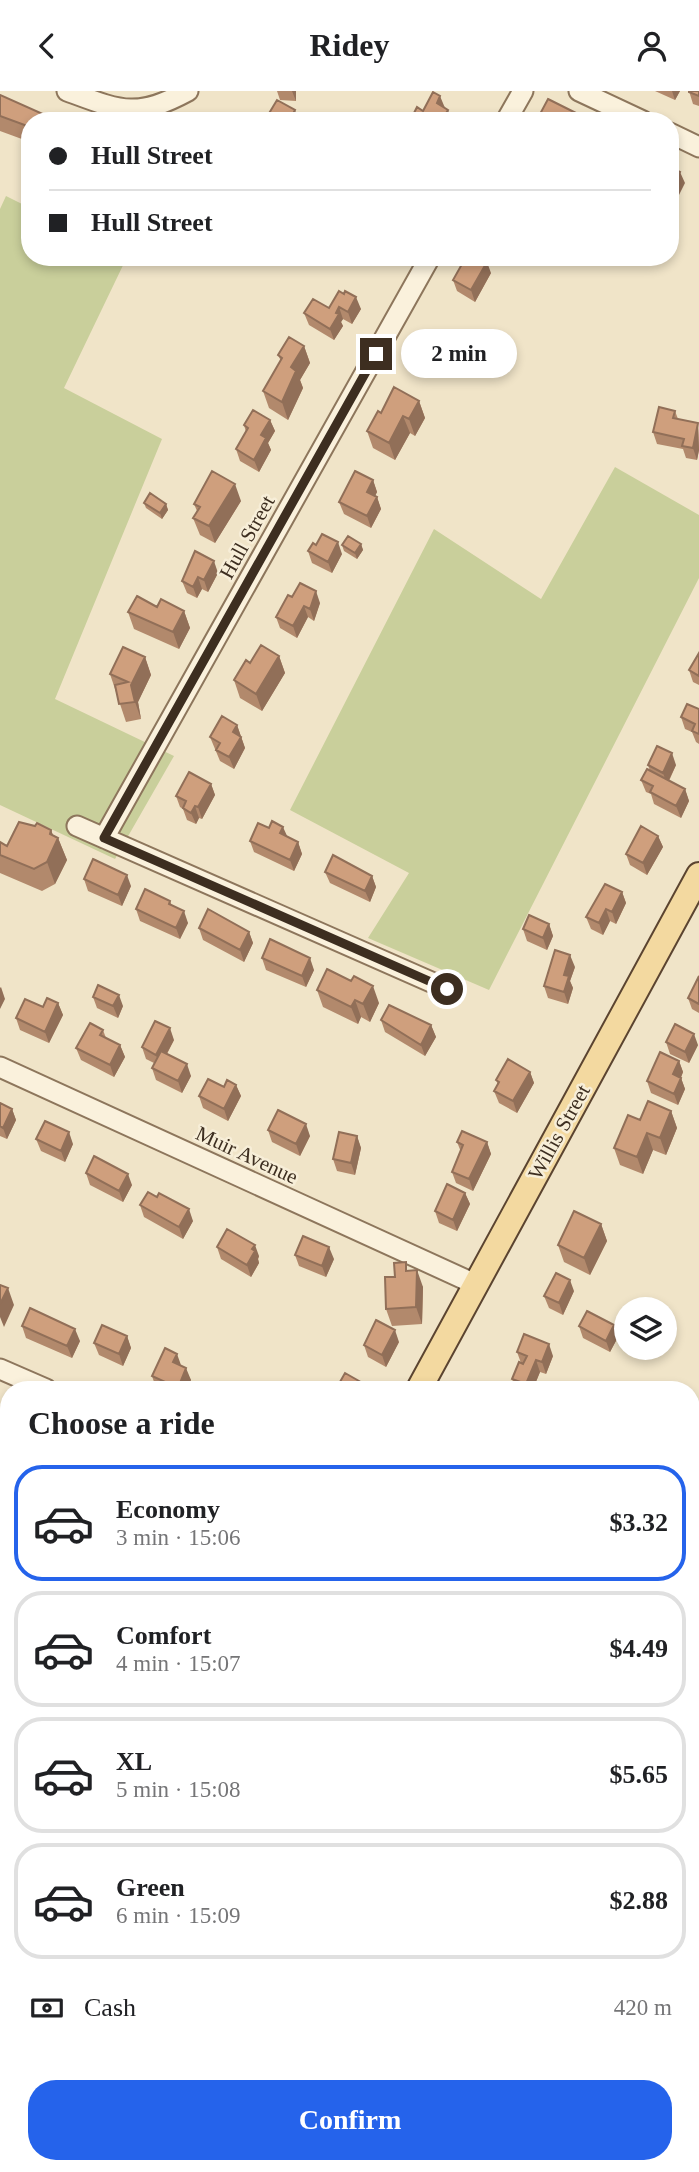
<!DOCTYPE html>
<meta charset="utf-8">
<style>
body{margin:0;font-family:"Times New Roman",serif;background:#f6f6f6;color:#202124;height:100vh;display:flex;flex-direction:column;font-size:26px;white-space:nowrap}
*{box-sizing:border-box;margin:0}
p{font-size:23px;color:#757577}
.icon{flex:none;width:38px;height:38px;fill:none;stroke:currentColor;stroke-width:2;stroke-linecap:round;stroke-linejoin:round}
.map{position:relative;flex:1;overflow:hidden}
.details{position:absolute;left:0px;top:1290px;width:700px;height:793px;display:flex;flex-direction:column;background:#fff;border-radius:28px 28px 0 0;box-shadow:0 4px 10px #0003}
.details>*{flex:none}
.top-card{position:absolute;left:21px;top:21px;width:658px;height:154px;border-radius:28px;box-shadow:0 4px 10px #0003;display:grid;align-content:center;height:154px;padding:0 28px;background:#fff}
.controls{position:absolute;left:614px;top:1206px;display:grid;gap:14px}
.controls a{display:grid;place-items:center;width:63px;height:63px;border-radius:50%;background:#fff;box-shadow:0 4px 10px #0003;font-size:35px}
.end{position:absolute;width:32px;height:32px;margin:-16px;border:9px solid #3d2e20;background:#fff;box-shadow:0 0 0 4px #fff}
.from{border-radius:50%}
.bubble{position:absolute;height:49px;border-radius:24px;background:#fff;box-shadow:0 4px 10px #0003;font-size:23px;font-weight:700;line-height:49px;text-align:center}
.top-card b{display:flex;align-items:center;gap:24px;height:66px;font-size:26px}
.top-card b+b{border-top:2px solid #e0e0e0}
.top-card i{width:18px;height:18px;background:#202124}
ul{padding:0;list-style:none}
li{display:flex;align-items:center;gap:21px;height:116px;margin:0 14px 10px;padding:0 14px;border:4px solid #e0e0e0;border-radius:28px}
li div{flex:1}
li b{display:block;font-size:26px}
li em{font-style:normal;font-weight:700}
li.active{border-color:#2563eb}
li>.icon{width:63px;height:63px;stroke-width:1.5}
h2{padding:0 28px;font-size:32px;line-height:84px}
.pay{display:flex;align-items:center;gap:18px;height:77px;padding:0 28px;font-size:26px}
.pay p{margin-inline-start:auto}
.button{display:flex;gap:14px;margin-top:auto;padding:14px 28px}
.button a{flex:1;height:80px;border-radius:28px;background:#2563eb;color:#fff;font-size:28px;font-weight:700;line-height:80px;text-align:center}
header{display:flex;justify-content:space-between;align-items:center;height:91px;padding:0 28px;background:#fff;font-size:32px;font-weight:700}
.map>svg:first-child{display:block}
.green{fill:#c9cf9b}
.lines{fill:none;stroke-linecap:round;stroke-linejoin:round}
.minor-casing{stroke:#8d765c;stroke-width:23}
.major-casing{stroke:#5b4430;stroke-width:28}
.minor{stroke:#faf1dc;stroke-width:19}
.major{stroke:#f3d9a0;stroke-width:24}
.wall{fill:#b2896c}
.shaded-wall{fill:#916f58}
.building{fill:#cf9f7d;stroke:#916f58;stroke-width:2}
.route{stroke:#3d2e20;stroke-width:9}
.labels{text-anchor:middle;stroke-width:5;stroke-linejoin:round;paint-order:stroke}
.street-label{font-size:21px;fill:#3d2e20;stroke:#f7eed8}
</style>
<header><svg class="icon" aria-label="back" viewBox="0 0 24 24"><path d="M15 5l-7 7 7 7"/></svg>Ridey<svg class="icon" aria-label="person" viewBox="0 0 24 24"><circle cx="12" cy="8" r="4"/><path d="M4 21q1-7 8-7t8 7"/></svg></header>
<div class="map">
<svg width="699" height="2081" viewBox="0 0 699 2081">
<rect width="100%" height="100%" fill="#f0e4c8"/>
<path class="green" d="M6,105L30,117V166H127L64,297L162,348L55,608L174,665L115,768L0,714V118Z
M615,376L699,424V487L489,899L368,847L409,782L290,719L434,438L541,508Z
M691,1599L699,1603V2081H0V1859L9,1858V2074H691Z"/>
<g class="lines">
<defs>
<path id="minor" d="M67,0C121,20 136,28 188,0
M579,0L643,30
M506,30L523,0
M670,42L699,56
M77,735L447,898
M104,747L430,166
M0,976L475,1193
M0,1278L46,1298"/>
<path id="major" d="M419,1298L699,784
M0,1682L9,1680"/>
</defs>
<use href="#minor" class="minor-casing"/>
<use href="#major" class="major-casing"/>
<use href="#minor" class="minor"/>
<use href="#major" class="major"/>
</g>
<path class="wall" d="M277,0H296V10L280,9Z
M655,0H680L675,9Z
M689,0H699V15L693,13Z
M0,4L45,24L47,30H30V51L0,40Z
M540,23L582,25L583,30H543Z
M370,166H390L385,175Z
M513,166H530L526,173Z
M491,182L475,211L457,200L453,189Z
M339,200L361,218L352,233L343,228L341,231L343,235L334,249L309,234L304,222L329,217Z
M304,255L310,272L300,289L303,297L288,329L269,317L263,300L281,270L278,264Z
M449,257L454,269L444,287L418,272L414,261Z
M419,310L425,327L415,345L410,342L395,369L373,357L367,340L381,322Z
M675,320L678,328L698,332L699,359L697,369L686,367L683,358L657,353L653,341Z
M270,329L275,340L268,352L271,359L259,381L240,370L236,358L246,341L244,334Z
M373,389L377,401L375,405L377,406L381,418L371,437L344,423L339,411Z
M241,410L215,452L200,444L193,427L197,420L194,413Z
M144,412L166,413L168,419L162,428L146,417Z
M361,453L363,459L357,468L344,460L342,454Z
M308,460L342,463L332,482L312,472Z
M218,482L208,501L202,498L197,507L187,502L182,490Z
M292,506L320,512L314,530L308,526L297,547L280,537L276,526Z
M157,516L184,520L190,537L179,558L134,538L128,521Z
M699,562V594L693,591L689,579Z
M279,565L285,582L262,620L240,607L234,589L250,572Z
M145,566L151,584L138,611L141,628L126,631L110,583Z
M699,618V653L696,651L692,641L685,638L681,626Z
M237,634L245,657L234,678L220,670L210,646Z
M648,674H676L669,690L685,698L689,710L681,727L654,713L651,703L646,701L641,689L650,680Z
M211,693L215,704L202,728L199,727L196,733L187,729L183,718L180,716L176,705Z
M51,739L53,744L58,747L67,769L55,793L42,800L0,782V751L7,755Z
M658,745L663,756L647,784L630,774L626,763Z
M287,746L298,751L302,763L294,780L254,761L250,750Z
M325,781L372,785L376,796L370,811L330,792Z
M84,788L131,795L122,815L88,800Z
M622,801L626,812L616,833L610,830L603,844L591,838L586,826Z
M170,810L172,815L188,832L180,848L140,830L136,818Z
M549,833L553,845L547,859L527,850L523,838Z
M199,837L249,841L253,852L244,871L203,849Z
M262,867L314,879L306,896L266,879Z
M575,876L570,890L573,897L568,913L548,907L544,895Z
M699,885V922L692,918L688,907Z
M317,899L379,912L370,931L361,926L358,933L323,916Z
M93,906L123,915L118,927L97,917Z
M58,912L63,924L49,952L20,939L16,927L43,916Z
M381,929L431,934L436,946L425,965L385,941Z
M103,939L106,947L120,954L125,966L114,986L81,969L76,957Z
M174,949L167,963L191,985L182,1002L156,989L152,977L154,972L146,968L142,956Z
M666,951L698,954L689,972L670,963Z
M679,970L683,981L681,987L685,998L678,1014L651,1002L647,990Z
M530,981L534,992L517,1022L499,1012L494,1000L498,994L496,989Z
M236,994L241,1005L228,1030L203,1017L199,1005L224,996Z
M0,1012L12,1018L16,1029L7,1048L0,1045Z
M671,1020L677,1037L666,1064L653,1059L643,1083L620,1074L614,1057L640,1029Z
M268,1039L310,1045L300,1065L272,1051Z
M357,1045L361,1057L355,1084L337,1080L333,1068Z
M36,1048L73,1053L65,1071L41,1060Z
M457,1051H487L491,1063L473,1100L456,1092L452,1081L461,1061Z
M86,1082L132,1094L123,1111L90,1094Z
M465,1102L470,1113L457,1140L439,1132L435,1120Z
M140,1114L193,1130L183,1148L144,1126Z
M601,1133L607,1150L590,1184L564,1171L558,1154Z
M217,1156L259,1165L258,1168L259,1172L251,1186L221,1168Z
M295,1164L334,1168L326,1186L299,1175Z
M409,1179L423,1196L422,1233L392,1235L386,1218Z
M574,1200L563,1224L549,1217L544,1205Z
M614,1234L618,1246L610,1261L583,1247L579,1235Z
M22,1235L80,1250L72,1267L26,1247Z
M127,1245L131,1257L123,1275L99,1264L94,1252Z
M399,1251L386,1276L368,1266L364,1254Z
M517,1261L553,1265L546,1283L540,1281L533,1298H516L512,1288L521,1272Z
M181,1275L191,1289L186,1298H160L156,1297L152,1285Z
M0,1325L9,1329V1357L0,1353Z
M0,1595L9,1616V1632L0,1635Z"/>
<path class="shaded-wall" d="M292,0H296V10Z
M672,0H680L675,9Z
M440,5L445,17L437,12Z
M295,19L299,30H289Z
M448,19L452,30H445V24Z
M680,81L685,92L670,122V102Z
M382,166H390L385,175Z
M524,166H530L526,173L524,167Z
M487,171L491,182L475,211L471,199Z
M356,206L361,218L352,233L348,221Z
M339,216L343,228L341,231L343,235L334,249L330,238L336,222Z
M304,255L310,272L300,289L303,297L288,329L282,311L291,276Z
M449,257L454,269L444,287L439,275Z
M419,310L425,327L415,345L409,328Z
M403,325L410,342L395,369L389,352Z
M270,329L275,340L268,352L271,359L259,381L254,369L261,344Z
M698,332L699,359L697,369L693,357Z
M373,389L377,401L371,413L367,401Z
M235,393L241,410L215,452L209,435Z
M377,406L381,418L371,437L367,425Z
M166,413L168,419L162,428L160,422Z
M338,451L342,463L332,482L328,471Z
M361,453L363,459L357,468L355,462Z
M214,470L218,482L208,501L204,489Z
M198,486L202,498L197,507L193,496Z
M316,500L320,512L314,530L310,518Z
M304,515L308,526L297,547L293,535Z
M184,520L190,537L179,558L173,541Z
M279,565L285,582L262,620L256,603Z
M145,566L151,584L138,611L141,628L135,611L131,594Z
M237,634L245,657L234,678L229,666L233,641Z
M672,662L676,674L667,693L663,682Z
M211,693L215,704L202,728L198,716Z
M685,698L689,710L681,727L676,715Z
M195,715L199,727L196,733L191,722Z
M283,736L288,747L280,742Z
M51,739L56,753L58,747L67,769L55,793L47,771L50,743Z
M658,745L663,756L647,784L643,772Z
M298,751L302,763L294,780L290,769Z
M127,784L131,795L122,815L118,804Z
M372,785L376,796L370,811L365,800Z
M622,801L626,812L616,833L612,821Z
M606,818L610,830L603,844L599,832Z
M184,820L188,832L180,848L176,837Z
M549,833L553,845L547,859L543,847Z
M249,841L253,852L244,871L240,859Z
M570,864L575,876L570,890L573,897L568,913L564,901V884Z
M310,867L314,879L306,896L302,885Z
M373,895L379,912L370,931L363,913Z
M1,896L5,908L0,918V897Z
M119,904L123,915L118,927L113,915Z
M355,909L361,926L358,933L351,916Z
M58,912L63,924L49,952L45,941Z
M431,934L436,946L425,965L421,954Z
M170,937L174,949L160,975L156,964Z
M694,943L698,954L689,972L685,961Z
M120,954L125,966L114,986L110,974Z
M679,970L683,981L677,995L673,983Z
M187,973L191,985L182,1002L178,990Z
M530,981L534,992L517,1022L513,1010Z
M681,987L685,998L678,1014L674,1003Z
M236,994L241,1005L228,1030L224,1018Z
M12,1018L16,1029L7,1048L3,1037Z
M671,1020L677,1037L666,1064L660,1047Z
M306,1033L310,1045L300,1065L296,1053Z
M69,1041L73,1053L65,1071L61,1060Z
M647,1042L653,1059L643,1083L637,1066Z
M357,1045L361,1057L355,1084L351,1072Z
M487,1051L491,1063L473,1100L469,1088Z
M128,1083L132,1094L123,1111L119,1100Z
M465,1102L470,1113L457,1140L453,1129Z
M189,1118L193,1130L183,1148L179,1136Z
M601,1133L607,1150L590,1184L584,1167Z
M255,1154L259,1165L258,1168L259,1172L251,1186L247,1174L252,1158Z
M329,1156L334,1168L326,1186L322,1175Z
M417,1179L423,1196L422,1233L416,1216Z
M570,1189L574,1200L563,1224L559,1212Z
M8,1197L14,1214L4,1236L0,1226V1213Z
M614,1234L618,1246L610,1261L606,1250Z
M75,1238L80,1250L72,1267L67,1255Z
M395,1239L399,1251L386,1276L382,1264Z
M127,1245L131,1257L123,1275L119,1263Z
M549,1253L553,1265L546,1283L542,1271Z
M177,1263L181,1274L173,1271Z
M536,1269L540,1281L533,1298H528L526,1293Z
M186,1277L191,1289L186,1298H178V1297Z"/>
<path class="building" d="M689,0H699V5L689,1Z
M433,1L440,5L437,12L448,19L445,24L448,26L445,30H410L417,16L423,20Z
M0,4L45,24L42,30H30V36L0,25Z
M548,8L582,25L579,30H552L540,23Z
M277,9L295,19L289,30H251L260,23L265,29Z
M670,76L680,81L670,102Z
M466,166H479L487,171L471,199L453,189Z
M339,200L344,203L345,200L356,206L348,221L339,216L336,222L339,223L330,238L304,222L313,208L329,217Z
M424,243L449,257L439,275L414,261Z
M289,246L304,255L291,276L296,280L282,311L263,300L282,267L278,264Z
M394,296L419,310L409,328L403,325L389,352L367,340L378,320L381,322Z
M659,316L675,320L673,327L698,332L693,357L682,355L684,348L653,341Z
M253,319L270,329L261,344L266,347L254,369L236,358L248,337L244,334Z
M212,380L235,393L209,435L193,427L200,416L194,413Z
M355,380L373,389L367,401L377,406L367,425L339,411Z
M150,402L166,413L160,422L144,412Z
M322,443L338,451L328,471L308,460L313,452L316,454Z
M348,445L361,453L355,462L342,454Z
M195,460L214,470L204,489L198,486L193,496L182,490Z
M300,492L316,500L310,518L304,515L293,535L276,526L288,504L292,506Z
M137,505L157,516L161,508L184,520L173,541L128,521Z
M261,554L279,565L256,603L234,589L246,569L250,572Z
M123,556L145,566L131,594L135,611L119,613L115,594L128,591L110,583Z
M699,562V585L689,579Z
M687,613L699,618V643L692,640L695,633L681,626Z
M222,625L237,634L233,641L241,646L229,666L216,659L220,652L210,646Z
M657,655L672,662L663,682L648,674Z
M647,678L685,698L676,715L650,701L653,695L641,689Z
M189,681L211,693L198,716L195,715L191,722L183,717L186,710L176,705Z
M272,730L283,736L280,742L298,751L290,769L250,750L258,732L269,737Z
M19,731L35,735L37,732L51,739L50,743L58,747L47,771L34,778L0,764V751L7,755Z
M641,735L658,745L643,772L626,763Z
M333,764L372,785L365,800L325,781Z
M93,768L127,784L118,804L84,788Z
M605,793L622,801L612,821L606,818L599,832L586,826Z
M145,798L170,810L169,813L184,820L176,837L136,818Z
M208,818L249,841L240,859L199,837Z
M529,824L549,833L543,847L523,838Z
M270,848L310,867L302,885L262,867Z
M555,859L570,864L564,884L569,885L564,901L544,895Z
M327,878L351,890L354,885L373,895L363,913L355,909L351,916L317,899Z
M699,885V913L688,907Z
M98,894L119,904L113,915L93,906Z
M47,907L58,912L45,941L16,927L25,908L43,916Z
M389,914L431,934L421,954L381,929Z
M155,930L170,937L156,964L142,956Z
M90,932L103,939L100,944L120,954L110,974L76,957Z
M675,933L694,943L685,961L666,951Z
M161,960L187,973L178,990L152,977Z
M660,961L679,970L673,983L681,987L674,1003L647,990Z
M508,968L530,981L513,1010L494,1000L499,991L496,989Z
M208,988L224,996L227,989L236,994L224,1018L199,1005Z
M648,1010L671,1020L660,1047L647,1042L637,1066L614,1057L628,1024L640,1029Z
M0,1012L12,1018L3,1037L0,1035Z
M278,1019L306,1033L296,1053L268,1039Z
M45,1030L69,1041L61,1060L36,1048Z
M462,1040L487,1051L469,1088L452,1081L463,1054L457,1051Z
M339,1041L357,1045L351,1072L333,1068Z
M94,1065L128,1083L119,1100L86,1082Z
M447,1093L465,1102L453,1129L435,1120Z
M148,1101L157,1106L159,1102L189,1118L179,1136L140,1114Z
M574,1120L601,1133L584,1167L558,1154Z
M227,1138L255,1154L252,1158L255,1160L247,1174L217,1156Z
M303,1145L329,1156L322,1175L295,1164Z
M406,1171V1180L417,1179L416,1216L386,1218L385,1186H395L394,1172Z
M556,1182L570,1189L559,1212L544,1205Z
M0,1194L8,1197L0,1213Z
M30,1217L75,1238L67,1255L22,1235Z
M587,1220L614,1234L606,1250L579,1235Z
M376,1229L395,1239L382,1264L364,1254Z
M102,1234L127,1245L119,1263L94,1252Z
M524,1243L549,1253L542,1271L536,1269L526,1293L512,1288L519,1271L523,1273L527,1265L517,1261Z
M165,1257L177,1263L173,1271L186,1277L178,1297L152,1285Z
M345,1282L366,1294L363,1298H336Z
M0,1325L9,1329V1348L0,1344Z
M0,1595H1L7,1614L0,1616Z
M9,1719V1738L4,1721Z"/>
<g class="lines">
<path class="route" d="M376,263L104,747L447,898"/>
</g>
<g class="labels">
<g class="street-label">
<text transform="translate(247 446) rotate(-61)" y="7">Hull Street</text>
<text transform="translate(559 1041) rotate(-61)" y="7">Willis Street</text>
<text transform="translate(247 1064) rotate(25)" y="7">Muir Avenue</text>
</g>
</g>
</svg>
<div class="controls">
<a><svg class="icon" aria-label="layers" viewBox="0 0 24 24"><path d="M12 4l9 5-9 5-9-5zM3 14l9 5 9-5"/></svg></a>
</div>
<i class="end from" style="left:447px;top:898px"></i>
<i class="end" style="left:376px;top:263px"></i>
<div class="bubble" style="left:401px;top:238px;width:116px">2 min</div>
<div class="top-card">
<b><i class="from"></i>Hull Street</b>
<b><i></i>Hull Street</b>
</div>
<section class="details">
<h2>Choose a ride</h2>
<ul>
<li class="active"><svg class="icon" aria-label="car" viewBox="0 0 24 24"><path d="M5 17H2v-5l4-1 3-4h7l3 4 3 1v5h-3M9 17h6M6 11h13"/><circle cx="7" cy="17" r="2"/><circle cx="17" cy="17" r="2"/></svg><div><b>Economy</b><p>3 min · 15:06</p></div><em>$3.32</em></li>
<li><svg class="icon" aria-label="car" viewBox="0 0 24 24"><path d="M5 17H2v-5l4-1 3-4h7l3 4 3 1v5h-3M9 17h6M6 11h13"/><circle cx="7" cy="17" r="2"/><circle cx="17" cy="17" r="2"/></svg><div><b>Comfort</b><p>4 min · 15:07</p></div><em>$4.49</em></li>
<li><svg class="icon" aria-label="car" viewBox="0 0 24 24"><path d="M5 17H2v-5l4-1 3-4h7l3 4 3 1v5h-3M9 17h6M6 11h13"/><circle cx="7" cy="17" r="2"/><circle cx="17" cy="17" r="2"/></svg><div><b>XL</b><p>5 min · 15:08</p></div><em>$5.65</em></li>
<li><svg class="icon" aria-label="car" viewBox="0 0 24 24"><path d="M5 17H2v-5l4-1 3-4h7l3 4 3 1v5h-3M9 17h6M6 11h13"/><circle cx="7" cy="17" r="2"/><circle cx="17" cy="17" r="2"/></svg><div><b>Green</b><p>6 min · 15:09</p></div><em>$2.88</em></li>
</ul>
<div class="pay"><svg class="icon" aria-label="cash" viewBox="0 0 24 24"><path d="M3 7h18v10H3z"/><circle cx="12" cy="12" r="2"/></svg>Cash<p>420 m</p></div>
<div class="button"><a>Confirm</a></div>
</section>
</div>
